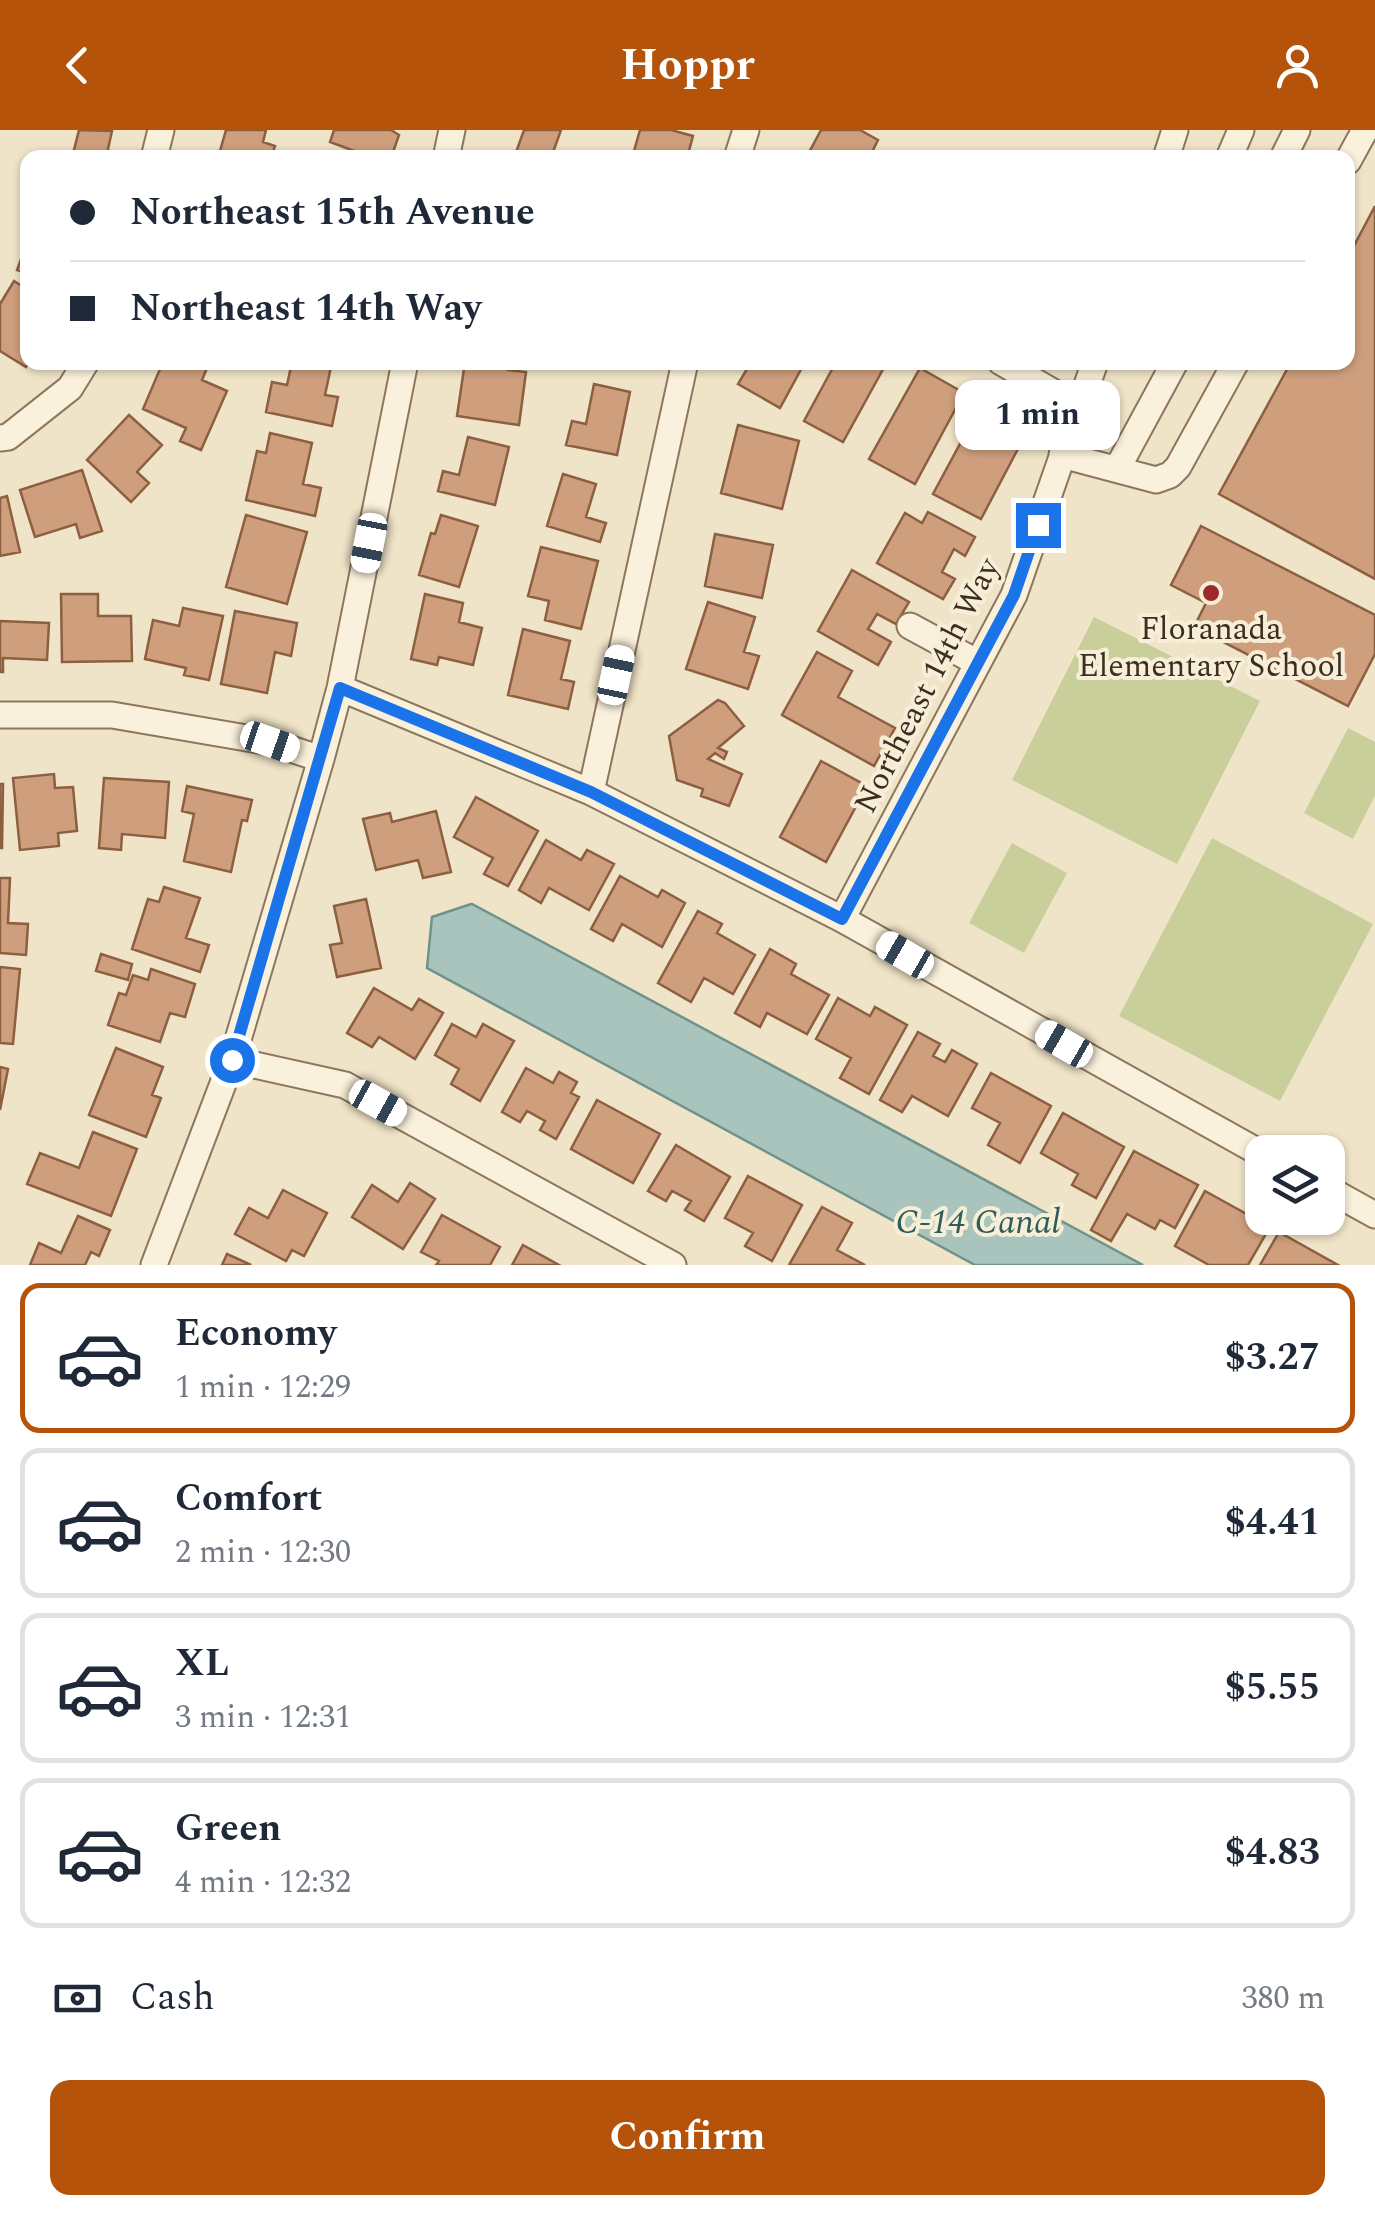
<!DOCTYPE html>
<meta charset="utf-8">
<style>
body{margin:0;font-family:Spectral,serif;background:#f6f6f7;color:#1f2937;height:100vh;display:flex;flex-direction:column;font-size:38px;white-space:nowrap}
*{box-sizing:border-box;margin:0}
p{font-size:32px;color:#747a83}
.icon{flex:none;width:55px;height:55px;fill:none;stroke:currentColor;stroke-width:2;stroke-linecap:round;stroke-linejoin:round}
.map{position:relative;height:1135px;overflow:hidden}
.sheet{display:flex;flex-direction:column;background:#fff;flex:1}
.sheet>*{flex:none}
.guide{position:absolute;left:20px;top:20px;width:1335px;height:220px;border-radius:20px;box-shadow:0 2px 8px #0004;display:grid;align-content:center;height:220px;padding:0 50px;background:#fff}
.tools{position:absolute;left:1245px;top:1005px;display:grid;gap:20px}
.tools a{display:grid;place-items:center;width:100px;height:100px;border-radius:20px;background:#fff;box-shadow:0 2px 8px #0004;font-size:50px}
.end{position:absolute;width:45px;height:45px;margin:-22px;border:12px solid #1a73e8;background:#fff;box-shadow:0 0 0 5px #fff}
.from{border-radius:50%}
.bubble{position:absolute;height:70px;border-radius:20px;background:#fff;box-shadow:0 2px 8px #0004;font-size:32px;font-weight:700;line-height:70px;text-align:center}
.car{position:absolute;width:30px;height:60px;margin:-30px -15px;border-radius:12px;box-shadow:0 0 8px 2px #0007;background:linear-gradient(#fff 24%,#345 0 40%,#fff 0 76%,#345 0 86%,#fff 0)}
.guide b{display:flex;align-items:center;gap:35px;height:95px;font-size:38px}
.guide b+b{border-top:2px solid #e0e1e3}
.guide i{width:25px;height:25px;background:#1f2937}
ul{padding:18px 0 0;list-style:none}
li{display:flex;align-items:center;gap:30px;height:150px;margin:0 20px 15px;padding:0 30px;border:5px solid #e0e1e3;border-radius:20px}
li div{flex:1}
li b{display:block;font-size:38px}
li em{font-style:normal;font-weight:700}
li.selected{border-color:#b45309}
li>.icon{width:90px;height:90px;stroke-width:1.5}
.pay{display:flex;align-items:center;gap:25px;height:110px;padding:0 50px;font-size:38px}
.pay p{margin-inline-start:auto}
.action{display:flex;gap:20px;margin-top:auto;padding:20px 50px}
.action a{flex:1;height:115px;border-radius:20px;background:#b45309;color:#fff;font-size:40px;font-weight:700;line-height:115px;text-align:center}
header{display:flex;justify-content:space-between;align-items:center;height:130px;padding:0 50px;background:#b45309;color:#fff;font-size:45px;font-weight:700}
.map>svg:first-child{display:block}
.green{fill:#c9cf9b}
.water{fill:#a9c4bc;stroke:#6f938a;stroke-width:2.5}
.building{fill:#cf9f7d;stroke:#8d5f41;stroke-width:2.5}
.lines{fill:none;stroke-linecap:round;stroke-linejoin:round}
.minor-casing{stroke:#8d765c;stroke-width:29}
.minor{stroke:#faf1dc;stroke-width:25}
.route{stroke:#1a73e8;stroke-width:12}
.poi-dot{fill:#9e2a2b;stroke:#f7eed8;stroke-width:4}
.labels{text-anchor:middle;stroke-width:8;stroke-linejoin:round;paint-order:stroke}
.poi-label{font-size:32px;fill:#3d2e20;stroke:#f7eed8}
.street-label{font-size:32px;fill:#3d2e20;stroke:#f7eed8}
.water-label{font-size:35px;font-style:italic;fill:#2f5d5a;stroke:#f7eed8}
</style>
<header><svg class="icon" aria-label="back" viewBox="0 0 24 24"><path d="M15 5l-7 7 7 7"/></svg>Hoppr<svg class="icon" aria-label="person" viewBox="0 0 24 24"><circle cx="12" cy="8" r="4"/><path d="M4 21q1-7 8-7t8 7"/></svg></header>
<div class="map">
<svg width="1375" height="1135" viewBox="0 0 1375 1135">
<rect width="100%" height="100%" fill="#f0e4c8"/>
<path class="green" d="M1094,487L1260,571L1177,734L1012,650Z
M1348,598L1375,612V666L1353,709L1304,683Z
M1212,708L1373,794L1280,971L1119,886Z
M1012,713L1067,743L1024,823L969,793Z"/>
<path class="water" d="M471,774H472L1143,1135H975L427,838L432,787Z"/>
<path class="building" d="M79,0L112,1L106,28H72Z
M226,0H266L263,12L275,16L271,28H218Z
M334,0H391L399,5L391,28H373L330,12Z
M524,0H561L551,28H514Z
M640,0H671L693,6L687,28H632Z
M821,0H860L878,10L869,28H806Z
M1375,76V449L1219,364L1291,232H1348V127Z
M28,110V144L17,140Z
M14,151L28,160L29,232L26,237L0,221V174Z
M163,232H196L207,238L202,250L227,261L201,320L180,311L186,298L143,279Z
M292,232H332L325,265L338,267L332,296L266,282L272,252L287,255Z
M465,232H510L508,240L526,242L519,295L457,286Z
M751,232H805L780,278L738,254Z
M836,232H887L843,312L804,291Z
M920,238L964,263L915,354L869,329Z
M594,254L630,262L617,325L566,315L572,291L586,294Z
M982,273L1029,298L981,389L933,364Z
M129,285L162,315L137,342L149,353L131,372L87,330Z
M738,295L799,311L782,379L721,363Z
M270,303L312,313L303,354L321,358L315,386L246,370L257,321L266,323Z
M468,307L509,317L495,375L438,361L443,341L459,345Z
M82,340L102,401L80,408L76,394L35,407L20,360Z
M563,344L596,354L586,387L606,393L600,412L547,396Z
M7,366L20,422L0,426V368Z
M928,382L975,407L965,426L954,419L942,442L955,449L943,469L877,433L905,383L922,393Z
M246,385L307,402L287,474L226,457Z
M441,385L478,396L459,457L419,445L431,403L435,404Z
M1201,396L1375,485V524L1348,576L1194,497L1206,473L1171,455Z
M715,404L773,415L762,468L705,456Z
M541,417L598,431L581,499L545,490L549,471L528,466Z
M852,440L909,472L896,494L877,484L868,499L891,512L878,535L818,501Z
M61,464H98V486H131L132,531L62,532Z
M425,464L463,473L459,492L482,498L473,535L439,527L437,535L411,529Z
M708,472L755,487L744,522L759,526L748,559L686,539Z
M183,478L223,486L209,550L184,545L186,538L145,529L153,490L179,496Z
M235,481L297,493L291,526L275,522L267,563L221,554Z
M0,491L49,493L47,530L3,528V542H0Z
M523,499L570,511L561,549L574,552L568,579L508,565Z
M817,522L852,541L838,567L895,598L874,636L782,585Z
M718,570L725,573L744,596L718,618L727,622L724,629L715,623L708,629L742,644L729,676L701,666L703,659L677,650L669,606Z
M821,631L867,656L826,732L780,707Z
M54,644L55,658L73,657L77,701L58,703L59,716L20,720L13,648Z
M104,648L169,652L165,708L122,704L121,720L99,718Z
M0,654H3L2,718H0Z
M187,656L252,670L247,691L242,690L231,742L184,731L194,684L182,681Z
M476,667L538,701L508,756L484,744L493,728L454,707Z
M436,681L451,742L423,748L418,730L376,740L363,689L390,683L392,692Z
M546,710L581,730L587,720L614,734L589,780L549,758L541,773L519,760Z
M620,746L658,767L662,760L685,773L662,817L622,794L613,811L591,799Z
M0,748H10L8,793L28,794L26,825L0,823Z
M164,757L200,768L186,808L209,815L200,842L132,819L148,769L159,772Z
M366,769L381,838L337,847L330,815L342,813L334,776Z
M698,781L722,794L717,803L755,825L733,864L704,848L691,872L658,853Z
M770,819L796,834L791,844L829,865L807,904L767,883L760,897L735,883Z
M101,824L132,834L128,850L96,841Z
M0,837L20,839L13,914L0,913Z
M151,839L195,854L185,887L170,883L160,912L108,895L119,863L126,865L133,845L148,850Z
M374,858L412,880L419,869L443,883L415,929L379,907L372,917L347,903Z
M838,868L870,886L875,877L907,895L869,964L840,948L851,928L816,909Z
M452,894L476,907L483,894L514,911L480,971L451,954L459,939L435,925Z
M918,902L940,914L933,926L945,932L952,920L977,934L948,986L912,966L902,982L880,970Z
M116,918L163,937L152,965L161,968L146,1007L89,985Z
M0,937L8,939L0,980Z
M526,938L553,953L559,942L577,952L571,963L579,967L556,1009L540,1000L545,991L527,981L520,992L502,982Z
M991,943L1051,976L1020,1033L988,1015L1000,993L972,978Z
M597,970L660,1004L633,1053L571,1019Z
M1063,983L1124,1017L1096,1068L1072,1055L1078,1044L1041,1023Z
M93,1002L137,1019L111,1086L27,1054L40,1023L79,1038Z
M676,1015L730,1047L704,1091L685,1080L691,1071L672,1061L666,1071L648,1061Z
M1134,1021L1198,1055L1175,1098L1160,1090L1155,1099L1127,1084L1111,1111L1091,1100Z
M748,1046L802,1075L772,1131L745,1116L753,1103L725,1088Z
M410,1053L435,1069L403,1119L352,1087L372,1055L398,1072Z
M283,1060L327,1083L304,1126L292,1120L286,1131L235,1104L249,1078L268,1088Z
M1205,1061L1270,1097L1248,1135H1209L1175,1116Z
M822,1077L852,1093L837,1120L865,1135H789Z
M442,1085L500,1117L490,1135H436L439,1131L421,1122Z
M78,1086L110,1100L99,1126L91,1122L85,1135H30L39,1113L61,1123Z
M1279,1102L1338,1135H1260Z
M523,1115L559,1135H512Z
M227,1124L251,1135H222Z"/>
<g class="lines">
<defs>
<path id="minor" d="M154,28L161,0
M446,28L452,0
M737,28L746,0
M1166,28L1175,0
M1229,28L1241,0
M1283,28L1297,0
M1348,31L1365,0
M1001,232L1079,277
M0,308L8,307L70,258L86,232
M1062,325L1156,350L1170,345L1178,337L1236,232
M1117,339L1175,232
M910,496L978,533
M340,558L591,662L842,789L1262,1024
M0,585H112L270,612L321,629
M591,662L685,232
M842,789L1014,465L1095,232
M232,930L345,955L673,1135
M1328,1059L1375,1085
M154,1135L232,930L321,629L340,558L405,232"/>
</defs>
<use href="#minor" class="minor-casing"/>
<use href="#minor" class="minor"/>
</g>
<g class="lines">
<path class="route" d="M232,930L340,558L591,662L842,789L1014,465L1038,395"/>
</g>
<circle class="poi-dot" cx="1211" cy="463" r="10"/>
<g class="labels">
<g class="poi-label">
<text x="1211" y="509">Floranada<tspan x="1211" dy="37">Elementary School</tspan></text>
</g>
<g class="street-label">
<text transform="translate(926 555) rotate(-63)" y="11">Northeast 14th Way</text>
</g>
<g class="water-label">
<text x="978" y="1103">C-14 Canal</text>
</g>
</g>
</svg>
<div class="tools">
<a><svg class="icon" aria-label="layers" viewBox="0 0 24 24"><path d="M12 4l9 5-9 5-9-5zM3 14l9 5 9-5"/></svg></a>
</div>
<i class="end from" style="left:232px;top:930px"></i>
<i class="end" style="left:1038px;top:395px"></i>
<div class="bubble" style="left:955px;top:250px;width:165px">1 min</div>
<i class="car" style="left:369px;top:413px;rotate:191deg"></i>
<i class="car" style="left:616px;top:545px;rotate:12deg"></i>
<i class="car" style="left:270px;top:612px;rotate:109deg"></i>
<i class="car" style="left:905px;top:825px;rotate:300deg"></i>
<i class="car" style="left:1064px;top:914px;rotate:300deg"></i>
<i class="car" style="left:378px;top:973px;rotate:119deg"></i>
<div class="guide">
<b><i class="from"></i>Northeast 15th Avenue</b>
<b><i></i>Northeast 14th Way</b>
</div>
</div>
<section class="sheet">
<ul>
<li class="selected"><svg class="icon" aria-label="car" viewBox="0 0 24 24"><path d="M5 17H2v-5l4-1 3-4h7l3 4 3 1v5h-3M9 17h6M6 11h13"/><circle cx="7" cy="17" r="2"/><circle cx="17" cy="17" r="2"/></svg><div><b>Economy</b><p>1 min · 12:29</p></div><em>$3.27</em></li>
<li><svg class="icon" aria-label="car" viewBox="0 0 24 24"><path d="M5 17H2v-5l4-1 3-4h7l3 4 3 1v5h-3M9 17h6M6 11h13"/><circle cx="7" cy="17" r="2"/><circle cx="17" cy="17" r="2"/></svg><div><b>Comfort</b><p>2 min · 12:30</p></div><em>$4.41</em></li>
<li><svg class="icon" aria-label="car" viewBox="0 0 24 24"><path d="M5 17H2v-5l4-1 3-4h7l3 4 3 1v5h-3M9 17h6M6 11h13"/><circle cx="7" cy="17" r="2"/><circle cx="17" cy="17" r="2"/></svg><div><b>XL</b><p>3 min · 12:31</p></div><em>$5.55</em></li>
<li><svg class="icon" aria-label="car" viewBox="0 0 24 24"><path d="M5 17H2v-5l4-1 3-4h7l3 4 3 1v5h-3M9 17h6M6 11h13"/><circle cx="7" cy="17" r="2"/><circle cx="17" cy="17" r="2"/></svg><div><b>Green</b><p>4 min · 12:32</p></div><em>$4.83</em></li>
</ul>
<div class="pay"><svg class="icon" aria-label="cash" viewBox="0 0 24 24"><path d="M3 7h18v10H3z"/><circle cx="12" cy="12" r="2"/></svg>Cash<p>380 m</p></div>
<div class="action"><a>Confirm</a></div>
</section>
